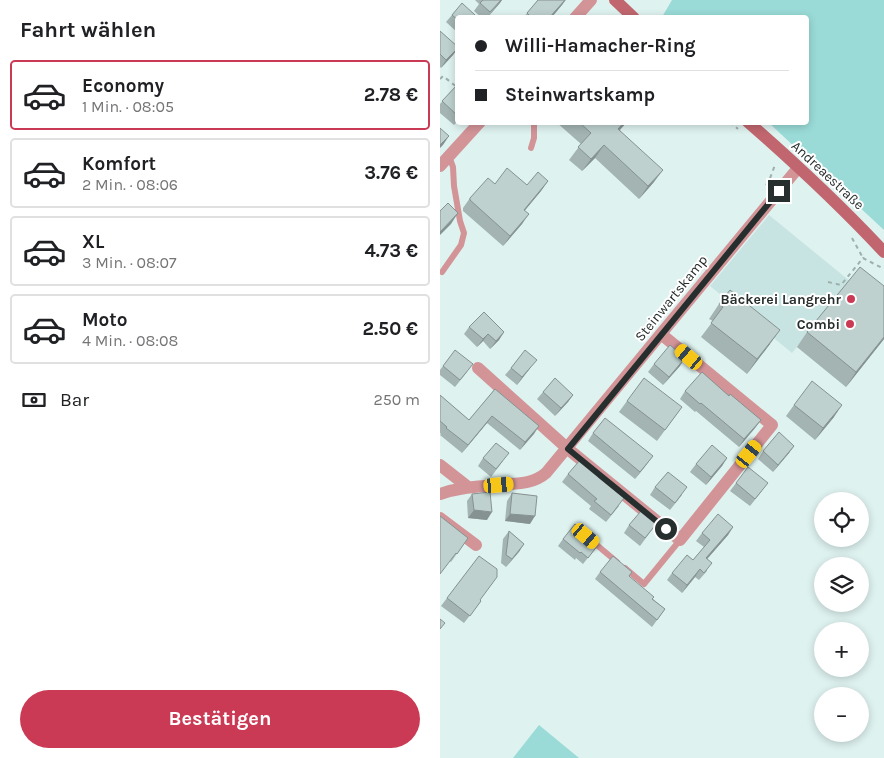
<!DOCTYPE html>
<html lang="de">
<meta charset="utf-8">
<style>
body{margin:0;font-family:Karla,sans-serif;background:#f2f2f2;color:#202124;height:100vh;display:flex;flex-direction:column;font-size:19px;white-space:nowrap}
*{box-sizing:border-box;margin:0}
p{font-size:16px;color:#757577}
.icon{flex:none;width:28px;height:28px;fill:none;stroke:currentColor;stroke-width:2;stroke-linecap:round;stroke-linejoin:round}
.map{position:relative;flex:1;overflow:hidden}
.details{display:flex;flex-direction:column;background:#fff;width:440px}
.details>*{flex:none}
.banner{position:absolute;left:15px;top:15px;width:354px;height:110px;border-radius:5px;box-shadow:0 2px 8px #0003;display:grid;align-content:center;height:110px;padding:0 20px;background:#fff}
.controls{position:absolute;left:374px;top:492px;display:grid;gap:10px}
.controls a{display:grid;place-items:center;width:55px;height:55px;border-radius:50%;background:#fff;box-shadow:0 2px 8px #0003;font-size:25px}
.end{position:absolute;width:22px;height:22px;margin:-11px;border:6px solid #272f2e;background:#fff;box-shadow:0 0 0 2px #fff}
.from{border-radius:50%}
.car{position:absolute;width:15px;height:30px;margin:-15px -8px;border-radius:6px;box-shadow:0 0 4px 1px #0007;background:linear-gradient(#f5c518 24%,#345 0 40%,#f5c518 0 76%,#345 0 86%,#f5c518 0)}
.banner b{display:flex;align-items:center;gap:18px;height:48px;font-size:19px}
.banner b+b{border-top:1px solid #e0e0e0}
.banner i{width:12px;height:12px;background:#202124}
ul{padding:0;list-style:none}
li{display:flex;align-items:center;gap:15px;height:70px;margin:0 10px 8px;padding:0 10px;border:2px solid #e0e0e0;border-radius:5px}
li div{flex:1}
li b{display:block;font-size:19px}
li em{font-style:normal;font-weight:700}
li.current{border-color:#ca3a54}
li>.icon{width:45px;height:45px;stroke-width:1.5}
h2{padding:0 20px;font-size:22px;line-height:60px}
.pay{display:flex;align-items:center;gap:12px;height:55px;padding:0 20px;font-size:19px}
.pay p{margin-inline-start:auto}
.button{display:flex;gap:10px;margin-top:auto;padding:10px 20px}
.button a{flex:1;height:58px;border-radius:30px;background:#ca3a54;color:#fff;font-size:20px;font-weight:700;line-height:58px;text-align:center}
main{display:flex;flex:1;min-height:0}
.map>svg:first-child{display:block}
.built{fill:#c8e4e2}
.green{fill:#9adbd7}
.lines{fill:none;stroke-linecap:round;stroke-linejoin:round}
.path{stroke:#9fafad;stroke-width:2;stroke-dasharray:4 4;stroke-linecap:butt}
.lane{stroke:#d39498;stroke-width:6}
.street{stroke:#d39498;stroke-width:12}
.secondary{stroke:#c1666f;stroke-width:12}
.wall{fill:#a3b4b2}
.shaded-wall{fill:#859291}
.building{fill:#bed1cf;stroke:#859291}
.route{stroke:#272f2e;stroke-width:6}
.poi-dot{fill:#ca3a54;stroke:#fff;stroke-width:2}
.labels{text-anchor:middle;stroke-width:4;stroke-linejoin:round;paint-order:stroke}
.street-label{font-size:14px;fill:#272f2e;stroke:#fff}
.poi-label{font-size:14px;font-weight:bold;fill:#272f2e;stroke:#fff;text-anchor:end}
</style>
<main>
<section class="details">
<h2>Fahrt wählen</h2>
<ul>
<li class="current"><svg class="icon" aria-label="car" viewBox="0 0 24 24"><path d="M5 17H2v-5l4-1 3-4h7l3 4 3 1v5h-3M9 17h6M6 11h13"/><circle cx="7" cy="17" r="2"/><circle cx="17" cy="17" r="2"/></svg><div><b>Economy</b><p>1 Min. · 08:05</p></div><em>2.78 €</em></li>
<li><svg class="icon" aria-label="car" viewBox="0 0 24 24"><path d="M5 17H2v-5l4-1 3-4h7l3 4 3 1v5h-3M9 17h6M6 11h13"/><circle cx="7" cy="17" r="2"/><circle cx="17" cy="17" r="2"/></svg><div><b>Komfort</b><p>2 Min. · 08:06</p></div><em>3.76 €</em></li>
<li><svg class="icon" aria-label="car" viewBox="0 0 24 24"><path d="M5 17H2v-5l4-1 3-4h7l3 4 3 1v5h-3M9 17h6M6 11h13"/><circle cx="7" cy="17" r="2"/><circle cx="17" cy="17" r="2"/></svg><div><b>XL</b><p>3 Min. · 08:07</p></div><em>4.73 €</em></li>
<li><svg class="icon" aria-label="car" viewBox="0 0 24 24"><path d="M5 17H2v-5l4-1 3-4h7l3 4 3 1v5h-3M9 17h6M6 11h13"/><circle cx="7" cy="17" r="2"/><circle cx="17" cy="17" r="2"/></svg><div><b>Moto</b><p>4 Min. · 08:08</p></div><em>2.50 €</em></li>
</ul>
<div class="pay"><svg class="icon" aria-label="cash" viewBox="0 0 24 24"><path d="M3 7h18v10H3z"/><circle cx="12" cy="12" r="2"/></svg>Bar<p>250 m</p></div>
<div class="button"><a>Bestätigen</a></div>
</section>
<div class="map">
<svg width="444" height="758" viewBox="0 0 444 758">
<rect width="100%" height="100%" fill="#def2f0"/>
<path class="built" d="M329,215L444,309V339L406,387L357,347L352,353L270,286Z"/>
<path class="green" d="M232,0H444V230L329,123L366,122V18L222,17Z
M99,725L139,758H73Z"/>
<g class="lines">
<path class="path" d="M0,79L3,76L18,88
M290,122L298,129
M326,185L329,181L335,165
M412,238L423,258
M388,282L401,285L423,258L444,269"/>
<path class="lane" d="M91,148L94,138V122
M2,272L21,245L24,233L20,221L14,186L13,167L9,156
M152,541L177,562
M185,568L204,584L240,540"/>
<path class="street" d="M135,18L151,0
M0,166L40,122
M38,368L128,449L240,540L332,425L221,334
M0,465L28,487
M0,494C19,487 38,487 58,485C75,483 92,485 106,473L358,168
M0,518L36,545"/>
<path class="secondary" d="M175,0L194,18
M308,122C355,163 401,206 444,252"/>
</g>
<path class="wall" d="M35,0H62L47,18H42L34,11L39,4Z
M98,0H126L122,5L111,18H83Z
M12,15H35L33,18H18V33L6,22Z
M0,31L18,48L13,55L1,68L0,67Z
M17,85L18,121L14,125L0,113V104Z
M116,122H187L180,130L214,182L199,199L155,158L142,171L129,160L141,144Z
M108,181L101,191L85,210L82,224L63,246L23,211V208L30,198L55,184L87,185Z
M444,286V339L406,387L357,347L367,332Z
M279,304L330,344L307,374L261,337L273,321L269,319Z
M29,327L64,332L59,340L50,349L43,341L37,347L24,334Z
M214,364L240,366L223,385L208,372Z
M3,366L27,372L15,387L0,375V370Z
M91,367L77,385L65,375L71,368Z
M55,389L99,426L80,450L47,423L22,453L0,435L1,434L0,433V395L29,420Z
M245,391L289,396L321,420L315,428L299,447L256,411L255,412L240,399Z
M103,392L133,395L128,402L115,416L97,399Z
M187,401L242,407L217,441L179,412Z
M354,405L394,417L375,440L346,416Z
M153,433L207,464L195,479L148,441Z
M354,446L349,453L333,472L318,459L323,451Z
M43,458L63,461L51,477L38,466Z
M287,458L282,466L266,485L250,472L256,464Z
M128,474L158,477L179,506L166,522L149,509L151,506L122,482Z
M296,483L322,491L310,506L290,491Z
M215,487L242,495L230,510L210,495Z
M72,493L90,524L65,521L67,501Z
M32,494L47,520L28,518L27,501Z
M217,523L200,546L184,533L189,525Z
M293,527L288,535L267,559V571L259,580L255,577L242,593L227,580L232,573L253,560L264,547L256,541L262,533Z
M69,531L84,544L66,567L61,563L63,539Z
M28,538L11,562L10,561L0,574Z
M123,539H151L158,545L143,564L136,558L135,560L118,546Z
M160,572L189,576L213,599L225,609L212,627L155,579Z
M7,598L40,600L41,601L24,623L1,606Z"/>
<path class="shaded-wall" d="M61,0H62L60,3L47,18Z
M125,0L122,5L111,18H109Z
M18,48L13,55L1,68L6,60Z
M184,122H187L169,141L178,129Z
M9,136L3,145L0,148V145Z
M164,145L155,158L142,171L151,159Z
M223,170L214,182L199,199L208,186Z
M108,181L101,191L77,220L84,210Z
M18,213L11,224L0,235V232Z
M89,214L82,224L63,246L70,236Z
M340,330L330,344L307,374L317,359Z
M64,332L59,340L50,349L56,341Z
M48,334L43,341L37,347L43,339Z
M444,337V339L406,387L416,372Z
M245,358L240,366L223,385L229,377Z
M97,360L91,367L77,385L82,377Z
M133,395L128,402L115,416L121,408Z
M402,405L394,417L375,440L383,428Z
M52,416L47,423L22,453L28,445Z
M321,420L315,428L299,447L304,439Z
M99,426L94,434L80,450L85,442Z
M354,446L349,453L333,472L338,465Z
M213,456L207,464L195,479L200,472Z
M287,458L282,466L266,485L271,477Z
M34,510L52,512L47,520L28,518Z
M70,514L95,516L90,524L65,521Z
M293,527L288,535L261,566L266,558Z
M84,544L79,552L66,567L72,559Z
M260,569L255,577L242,593L247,585Z"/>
<path class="building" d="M43,0H61L50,12L40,3Z
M98,0H125L109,18H92L87,13Z
M22,3L35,15L32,18H18V20L12,15Z
M0,31L18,47V48L6,60L0,54Z
M17,85H18V116L2,101Z
M139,122H184L178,129L223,170L208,186L164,145L151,159L138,147L151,133Z
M0,128L9,136L0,145Z
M67,168L87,185L98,172L108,181L84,210L89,214L70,236L30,200V198L48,178L55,184Z
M8,203L18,213L0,232V211Z
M420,267L444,286V337L416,372L367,332Z
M290,290L340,330L317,359L271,323L283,307L279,304Z
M44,312L64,332L56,341L48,334L43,339L29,327Z
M230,345L245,358L229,377L214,364Z
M15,350L33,364L20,380L3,366Z
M85,350L97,360L82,377L71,368Z
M262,372L289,396L290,394L321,420L304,439L261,403L260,404L245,391Z
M115,378L133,395L121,408L103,392Z
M204,378L242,407L225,430L187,401Z
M372,381L402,405L383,428L354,405Z
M55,389L99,426L85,442L52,416L28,445L6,428L7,427L0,421V395L29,420Z
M165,418L213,456L200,472L153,433Z
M339,432L354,446L338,465L323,451Z
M56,443L69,453L56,469L43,458Z
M272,445L287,458L271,477L256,464Z
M140,460L159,476L158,477L184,498L171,515L154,501L157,499L128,474Z
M308,467L328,483L315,499L296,483Z
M228,472L247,487L235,503L215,487Z
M50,492L52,512L34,510L32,494Z
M72,493L97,496L95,516L70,514Z
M201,511L217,523L205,538L189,525Z
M278,514L293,527L266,558L272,563L264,573L260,569L247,585L232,573L247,555L253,560L270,540L262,533Z
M0,516L28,538L17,554L16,553L0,574Z
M135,524L152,538L151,539L158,545L148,558L141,552L140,553L123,539Z
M69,531L84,544L72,559L66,555Z
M39,556L57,569V577L40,600L41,601L30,616L7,598Z
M173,556L192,572L189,576L214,597L212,599L225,609L217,620L160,572Z
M0,619L5,623L0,629Z"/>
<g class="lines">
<path class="route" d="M226,529L128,449L339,191"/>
</g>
<g class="poi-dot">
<circle cx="411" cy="299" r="5"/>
<circle cx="410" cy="324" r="5"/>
</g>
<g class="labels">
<g class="street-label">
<text transform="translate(388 175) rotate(43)" y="5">Andreaestraße</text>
<text transform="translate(231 298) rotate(-51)" y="5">Steinwartskamp</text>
</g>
<g class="poi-label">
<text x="401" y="304">Bäckerei Langrehr</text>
<text x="400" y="329">Combi</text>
</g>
</g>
</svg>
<div class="controls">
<a><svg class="icon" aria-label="locate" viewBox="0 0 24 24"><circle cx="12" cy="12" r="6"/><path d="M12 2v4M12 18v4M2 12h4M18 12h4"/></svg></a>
<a><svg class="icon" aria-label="layers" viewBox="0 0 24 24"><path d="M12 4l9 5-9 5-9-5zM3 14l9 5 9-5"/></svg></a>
<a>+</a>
<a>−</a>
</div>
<i class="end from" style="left:226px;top:529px"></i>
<i class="end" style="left:339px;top:191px"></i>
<i class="car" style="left:249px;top:357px;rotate:310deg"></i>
<i class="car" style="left:309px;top:454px;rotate:39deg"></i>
<i class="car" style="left:59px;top:485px;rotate:85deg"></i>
<i class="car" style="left:146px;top:536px;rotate:130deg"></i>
<div class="banner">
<b><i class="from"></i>Willi-Hamacher-Ring</b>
<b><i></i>Steinwartskamp</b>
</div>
</div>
</main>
